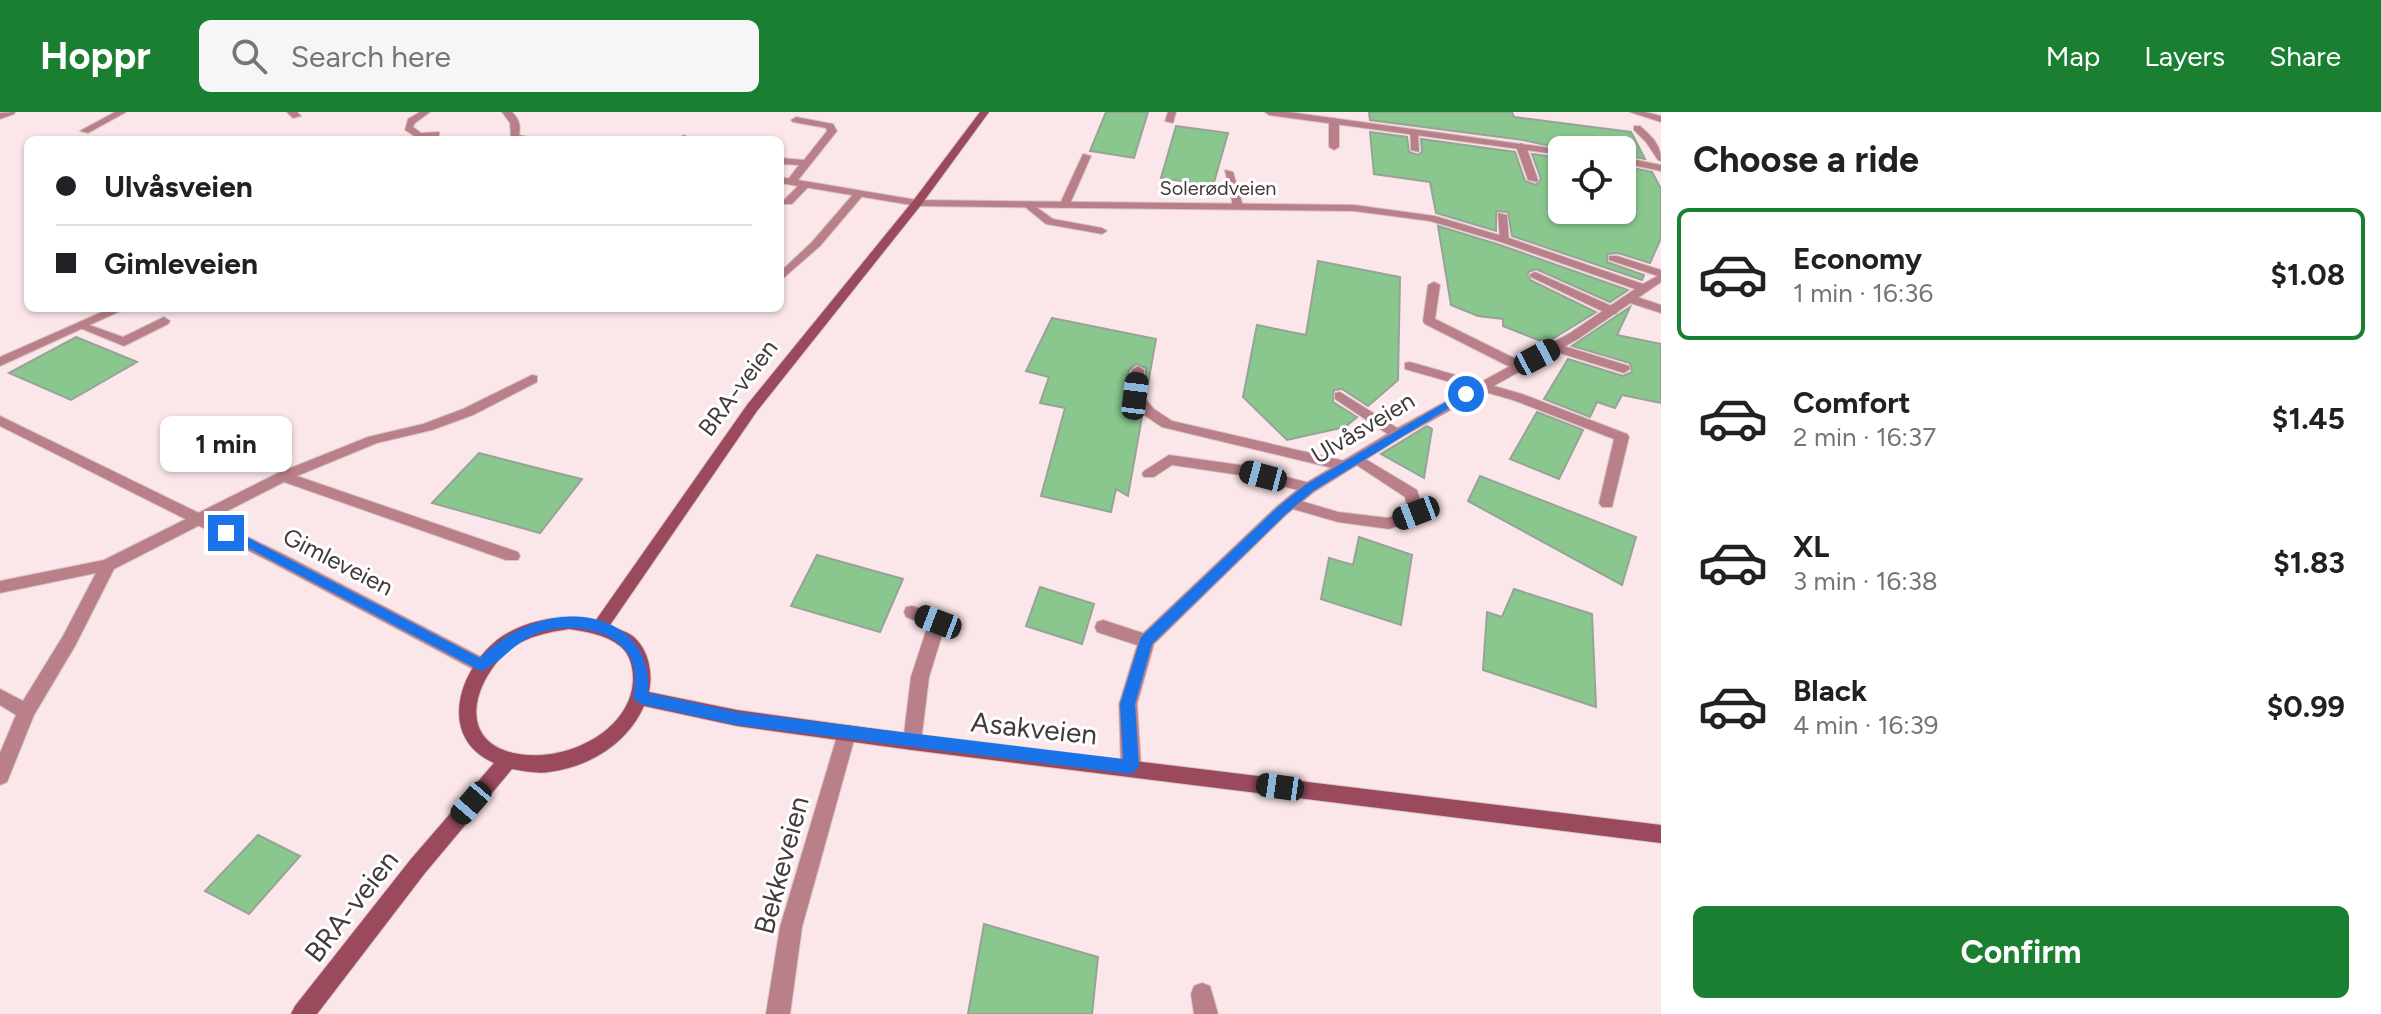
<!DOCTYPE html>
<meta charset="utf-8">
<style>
body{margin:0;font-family:Figtree,sans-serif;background:#f6f6f6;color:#202124;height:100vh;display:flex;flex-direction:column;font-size:30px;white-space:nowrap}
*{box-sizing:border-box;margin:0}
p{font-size:26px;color:#757577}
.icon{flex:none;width:44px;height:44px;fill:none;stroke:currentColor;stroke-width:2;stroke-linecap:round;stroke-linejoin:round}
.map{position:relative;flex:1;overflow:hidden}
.panel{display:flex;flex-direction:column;background:#fff;width:720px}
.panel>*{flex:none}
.top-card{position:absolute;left:24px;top:24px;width:760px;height:176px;border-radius:12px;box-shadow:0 2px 6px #0004;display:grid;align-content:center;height:176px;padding:0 32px;background:#fff}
.buttons{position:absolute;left:1548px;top:24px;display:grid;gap:16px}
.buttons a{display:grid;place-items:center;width:88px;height:88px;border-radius:12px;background:#fff;box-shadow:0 2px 6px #0004;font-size:40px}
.end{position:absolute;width:36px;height:36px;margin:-18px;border:10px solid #1a73e8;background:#fff;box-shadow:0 0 0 4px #fff}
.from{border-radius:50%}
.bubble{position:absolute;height:56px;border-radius:12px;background:#fff;box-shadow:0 2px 6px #0004;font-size:26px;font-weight:700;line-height:56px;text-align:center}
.car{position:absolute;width:24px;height:48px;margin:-24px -12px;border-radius:10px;box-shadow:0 0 6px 2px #0007;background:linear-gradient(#222 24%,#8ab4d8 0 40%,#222 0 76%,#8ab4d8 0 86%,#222 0)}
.top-card b{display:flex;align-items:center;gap:28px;height:76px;font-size:30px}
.top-card b+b{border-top:2px solid #e0e0e0}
.top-card i{width:20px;height:20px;background:#202124}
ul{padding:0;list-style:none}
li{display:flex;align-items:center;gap:24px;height:132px;margin:0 16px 12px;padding:0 16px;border:4px solid transparent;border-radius:12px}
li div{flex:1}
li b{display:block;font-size:30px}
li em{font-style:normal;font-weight:700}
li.active{border-color:#1b7f32}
li>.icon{width:72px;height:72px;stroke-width:1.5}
h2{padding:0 32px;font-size:36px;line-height:96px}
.action{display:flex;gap:16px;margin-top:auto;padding:16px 32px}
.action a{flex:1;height:92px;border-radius:12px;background:#1b7f32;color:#fff;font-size:32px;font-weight:700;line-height:92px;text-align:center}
header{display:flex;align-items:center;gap:48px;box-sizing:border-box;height:112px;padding:0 40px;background:#1b7f32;color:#fff}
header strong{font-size:38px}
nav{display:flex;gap:44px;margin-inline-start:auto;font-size:28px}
.search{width:560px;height:72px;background:#f6f6f6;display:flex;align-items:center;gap:20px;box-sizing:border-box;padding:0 28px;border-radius:12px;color:#757577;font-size:30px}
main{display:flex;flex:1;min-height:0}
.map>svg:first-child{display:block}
.building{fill:#8ac78f;stroke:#96a396;stroke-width:2}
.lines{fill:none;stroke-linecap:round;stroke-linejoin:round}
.service-casing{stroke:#d6c4c6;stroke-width:2}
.minor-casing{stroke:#d6c4c6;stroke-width:2}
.tertiary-casing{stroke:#d6c4c6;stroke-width:2}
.secondary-casing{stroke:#d6c4c6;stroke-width:2}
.service{fill:#b9808a;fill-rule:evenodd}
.minor{fill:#b9808a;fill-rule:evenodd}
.tertiary{fill:#b9808a;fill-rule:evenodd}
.secondary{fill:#9a4a5c;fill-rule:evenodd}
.route{fill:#1a73e8}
.labels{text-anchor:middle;stroke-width:6;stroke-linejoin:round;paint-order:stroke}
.far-street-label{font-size:20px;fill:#423a3b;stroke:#fff}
.street-label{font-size:24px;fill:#423a3b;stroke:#fff}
.near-street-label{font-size:28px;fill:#423a3b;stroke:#fff}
</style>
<header>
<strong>Hoppr</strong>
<div class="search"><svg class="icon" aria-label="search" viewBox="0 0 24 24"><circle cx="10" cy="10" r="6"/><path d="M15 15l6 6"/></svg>Search here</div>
<nav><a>Map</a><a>Layers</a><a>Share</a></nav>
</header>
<main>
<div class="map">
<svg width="1661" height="902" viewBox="0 0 1661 902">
<rect width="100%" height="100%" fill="#fbe6e9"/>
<path class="building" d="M1106,0H1148L1134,46L1090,39Z
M1369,0H1512L1514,5L1631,20L1645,47L1622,42V38H1568L1523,28L1370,8Z
M1176,14L1228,21L1213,74L1161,66Z
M1370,20L1407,25L1409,40L1418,43L1422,40L1421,27L1515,40L1525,69L1536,73L1541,67L1532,42L1562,46V98H1622V54L1652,60L1661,77V126L1650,151L1618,141L1607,142V150L1644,163L1642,168L1512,124L1508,100L1496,99V119L1436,101L1430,70L1374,62Z
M1438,114L1500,133L1628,178L1610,190L1536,157L1528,160L1530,168L1596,200L1546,231L1503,214V207L1478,204L1451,193Z
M1318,149L1400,165L1398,268L1368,294L1342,277L1334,278L1333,290L1357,305L1345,315L1287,328L1243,285L1257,213L1306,223Z
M1630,195L1617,223L1661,232V291L1622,283L1615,296L1597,290L1590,305L1544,287L1568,247L1623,264L1632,260L1630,251L1572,234Z
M1052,206L1156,227L1146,283V256L1136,252L1129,258L1125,284L1142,305L1128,384L1116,377L1111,400L1041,384L1065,296L1040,291L1049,265L1026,259Z
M76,225L137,250L71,288L9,261Z
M1537,300L1583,318L1559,367L1510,347Z
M1427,314L1432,317L1424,366L1381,342Z
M479,341L545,358L582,367L540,421L432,391Z
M1480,364L1636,425L1622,473L1468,389Z
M1359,425L1412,443L1401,513L1321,487L1329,446L1353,453Z
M817,443L903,467L880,520L791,494Z
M1040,475L1094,492L1082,532L1026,514Z
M1514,477L1592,502L1596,595L1483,558L1487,500L1502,505Z
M258,723L300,744L249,802L205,779Z
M984,812L1098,845L1092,902H968Z"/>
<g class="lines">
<defs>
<path id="service" d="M15,0L14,2L0,7V1Z
M115,0H126L88,21L80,19Z
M287,0H297L301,4L293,6Z
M420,0H430L415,11L413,15L421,21L439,20V24L419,27L405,18L408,7Z
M1168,0H1176L1173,11L1165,9Z
M796,5L833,12L837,19L795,72L791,73L786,70L799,53L780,52V46L804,48L827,19L826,16L793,10L791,8Z
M1334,6L1339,9V35L1334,38L1329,35V9Z
M1634,14H1640C1652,25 1661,32 1661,49L1658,48L1646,30L1634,18Z
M1410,18L1418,20L1419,40L1411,38Z
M684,23L689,26L687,28H677Z
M1521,31L1526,34L1538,68L1537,70L1528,68L1516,34Z
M1083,42L1091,44L1069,94L1060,96L1059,94Z
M1225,58L1233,60L1243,94L1242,96L1233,94Z
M802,70L811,72L792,92H784V88Z
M856,79L865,81L820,134L780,169V160L812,130Z
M1029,90L1053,107L1102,116L1107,119L1102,122L1046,112L1025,95V91Z
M1498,101L1507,103L1509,130L1500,128Z
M1609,144H1617L1661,158V165L1609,148Z
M1535,160L1616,196L1618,199L1616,202H1608L1531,165L1529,163Z
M1434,170L1440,173L1435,207L1524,251V257H1514L1425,212L1423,209L1428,173Z
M1631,183L1661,193V201L1627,190L1625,187Z
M164,205L170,209L168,212L124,234L75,214L81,210L123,225Z
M1554,231L1629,254L1630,257L1624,261L1550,238V232Z
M1410,250L1522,282L1627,322L1629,325L1612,395H1602L1599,391L1614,327L1513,288L1405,257V251Z
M1138,254L1144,258L1142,283L1154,297L1172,309L1345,349L1352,354L1345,359L1162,315L1144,303L1128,284L1132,258Z
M532,263L537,264V270L473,303L432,318L377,331L297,364L518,440L520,444L518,448H506L284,370L114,457L75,534L34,603L7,670L0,673V641L16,603L0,593V577L23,589L63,524L96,461L0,481V469L104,448L278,361L368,325L423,312L463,297Z
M1340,280L1402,319L1404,322L1402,325H1392L1335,287V281Z
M1357,342L1417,378L1424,401L1421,405L1389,417L1338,410L1286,395L1283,391L1286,387L1291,386L1338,400L1388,406L1408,398L1405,385L1352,350L1350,347L1352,344Z
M1169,343L1240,353L1314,372L1316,376L1309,381L1240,363L1172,353L1154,365H1144L1142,362L1144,359Z
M912,494L944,505L946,510L929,565L921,630L919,636L912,638L905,636L903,630L911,565L928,513L906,505L904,500L906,495Z
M1103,508L1152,524L1155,529L1152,534L1146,536L1097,520L1095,515L1097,510Z
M1202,871L1210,874L1218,902H1194L1191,882L1194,874Z"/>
<path id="minor" d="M502,0H512C519,7 521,13 519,23L542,28L511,27L510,11Z
M1265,0H1289L1565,38H1562V43L1269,3Z
M1630,0H1645L1661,4V10Z
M1622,45L1661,53V59L1622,51Z
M780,65L917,88L1354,93L1435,104L1509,126L1643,172L1661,162V170L1578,227L1402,325L1314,380L1286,403L1154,532L1137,592L1141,655L1138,661L1131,663L1124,661L1121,655L1119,592L1140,524L1276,395L1304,372L1392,319L1570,221L1635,177L1501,130L1430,109L1354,99L917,94L780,71Z
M111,196H127L0,254V245Z
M847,613L854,615L856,621L802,815L790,902H766L780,815L838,621L840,615Z"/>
<path id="tertiary" d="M0,304L285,443L487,548L490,553L487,558L481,560L475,558L273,451L0,314Z"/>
<path id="secondary" d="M980,0H989L921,93L757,299L610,513C617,517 628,520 634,525C649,539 653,561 649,580L737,598L912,622L1661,713V731L912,638L737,614L644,594C627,632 589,655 549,660C538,662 524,659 512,657L425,761L317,902H291L295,894L411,747L494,651C435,625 460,554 501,525C528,507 565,501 596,508L747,293L913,89ZM569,517C587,520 605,522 620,534C630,542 633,555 633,567C632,625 549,658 501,637C455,616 482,558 512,536C528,524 549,520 569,517Z"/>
</defs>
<use href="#service" class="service-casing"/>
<use href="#minor" class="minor-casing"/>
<use href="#tertiary" class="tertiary-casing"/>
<use href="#secondary" class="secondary-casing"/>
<use href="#service" class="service"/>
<use href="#minor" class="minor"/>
<use href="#tertiary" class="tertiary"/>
<use href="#secondary" class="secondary"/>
</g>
<path class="route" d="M1463,280L1472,282L1313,379L1286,402L1152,532L1135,592L1139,655L1131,662L737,613L641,592L633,586C635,572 637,556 629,543C611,515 567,511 538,521C514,530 501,551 481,559L220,421L222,417H231L480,546C496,531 512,519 533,512C588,491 653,515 648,581L737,600L1123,647L1120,592L1141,525L1277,396L1305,373Z"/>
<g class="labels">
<g class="far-street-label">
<text x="1218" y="83">Solerødveien</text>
</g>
<g class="street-label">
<text transform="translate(738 276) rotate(-53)" y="8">BRA-veien</text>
<text transform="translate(1363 316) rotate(-31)" y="8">Ulvåsveien</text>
<text transform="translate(338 450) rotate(27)" y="8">Gimleveien</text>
</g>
<g class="near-street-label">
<text transform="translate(1034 616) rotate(6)" y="10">Asakveien</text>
<text transform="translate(781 753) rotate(-75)" y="10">Bekkeveien</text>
<text transform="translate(351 794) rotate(-52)" y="10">BRA-veien</text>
</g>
</g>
</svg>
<div class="buttons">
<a><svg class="icon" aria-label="locate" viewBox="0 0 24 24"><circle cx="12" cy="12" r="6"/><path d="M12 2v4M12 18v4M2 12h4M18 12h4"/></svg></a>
</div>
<i class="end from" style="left:1466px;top:282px"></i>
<i class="end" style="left:226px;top:421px"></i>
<div class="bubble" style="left:160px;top:304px;width:132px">1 min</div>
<i class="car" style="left:1537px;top:245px;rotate:62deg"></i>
<i class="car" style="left:1135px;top:284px;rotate:7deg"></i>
<i class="car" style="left:1263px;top:364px;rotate:285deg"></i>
<i class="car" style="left:1416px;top:401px;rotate:249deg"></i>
<i class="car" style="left:938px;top:510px;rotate:291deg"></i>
<i class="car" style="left:1280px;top:675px;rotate:278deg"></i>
<i class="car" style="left:471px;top:691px;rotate:221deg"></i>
<div class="top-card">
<b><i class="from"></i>Ulvåsveien</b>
<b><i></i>Gimleveien</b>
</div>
</div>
<section class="panel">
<h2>Choose a ride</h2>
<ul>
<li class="active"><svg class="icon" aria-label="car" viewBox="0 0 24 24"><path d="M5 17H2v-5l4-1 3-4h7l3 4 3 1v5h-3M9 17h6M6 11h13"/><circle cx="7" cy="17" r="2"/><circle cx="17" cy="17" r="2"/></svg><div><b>Economy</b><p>1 min · 16:36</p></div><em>$1.08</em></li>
<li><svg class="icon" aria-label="car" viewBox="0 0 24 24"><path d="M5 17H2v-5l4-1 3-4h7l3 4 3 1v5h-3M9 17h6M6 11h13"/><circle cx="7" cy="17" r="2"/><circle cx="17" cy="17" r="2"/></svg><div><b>Comfort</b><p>2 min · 16:37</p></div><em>$1.45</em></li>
<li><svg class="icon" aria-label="car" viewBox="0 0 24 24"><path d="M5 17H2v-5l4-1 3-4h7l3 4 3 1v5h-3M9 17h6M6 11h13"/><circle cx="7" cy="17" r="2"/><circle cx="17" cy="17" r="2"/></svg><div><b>XL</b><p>3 min · 16:38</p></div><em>$1.83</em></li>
<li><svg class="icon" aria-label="car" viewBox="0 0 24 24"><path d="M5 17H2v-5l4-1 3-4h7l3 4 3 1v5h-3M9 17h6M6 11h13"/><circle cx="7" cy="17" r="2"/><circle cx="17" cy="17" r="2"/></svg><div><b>Black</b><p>4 min · 16:39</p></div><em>$0.99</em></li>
</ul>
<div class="action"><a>Confirm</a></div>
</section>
</main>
